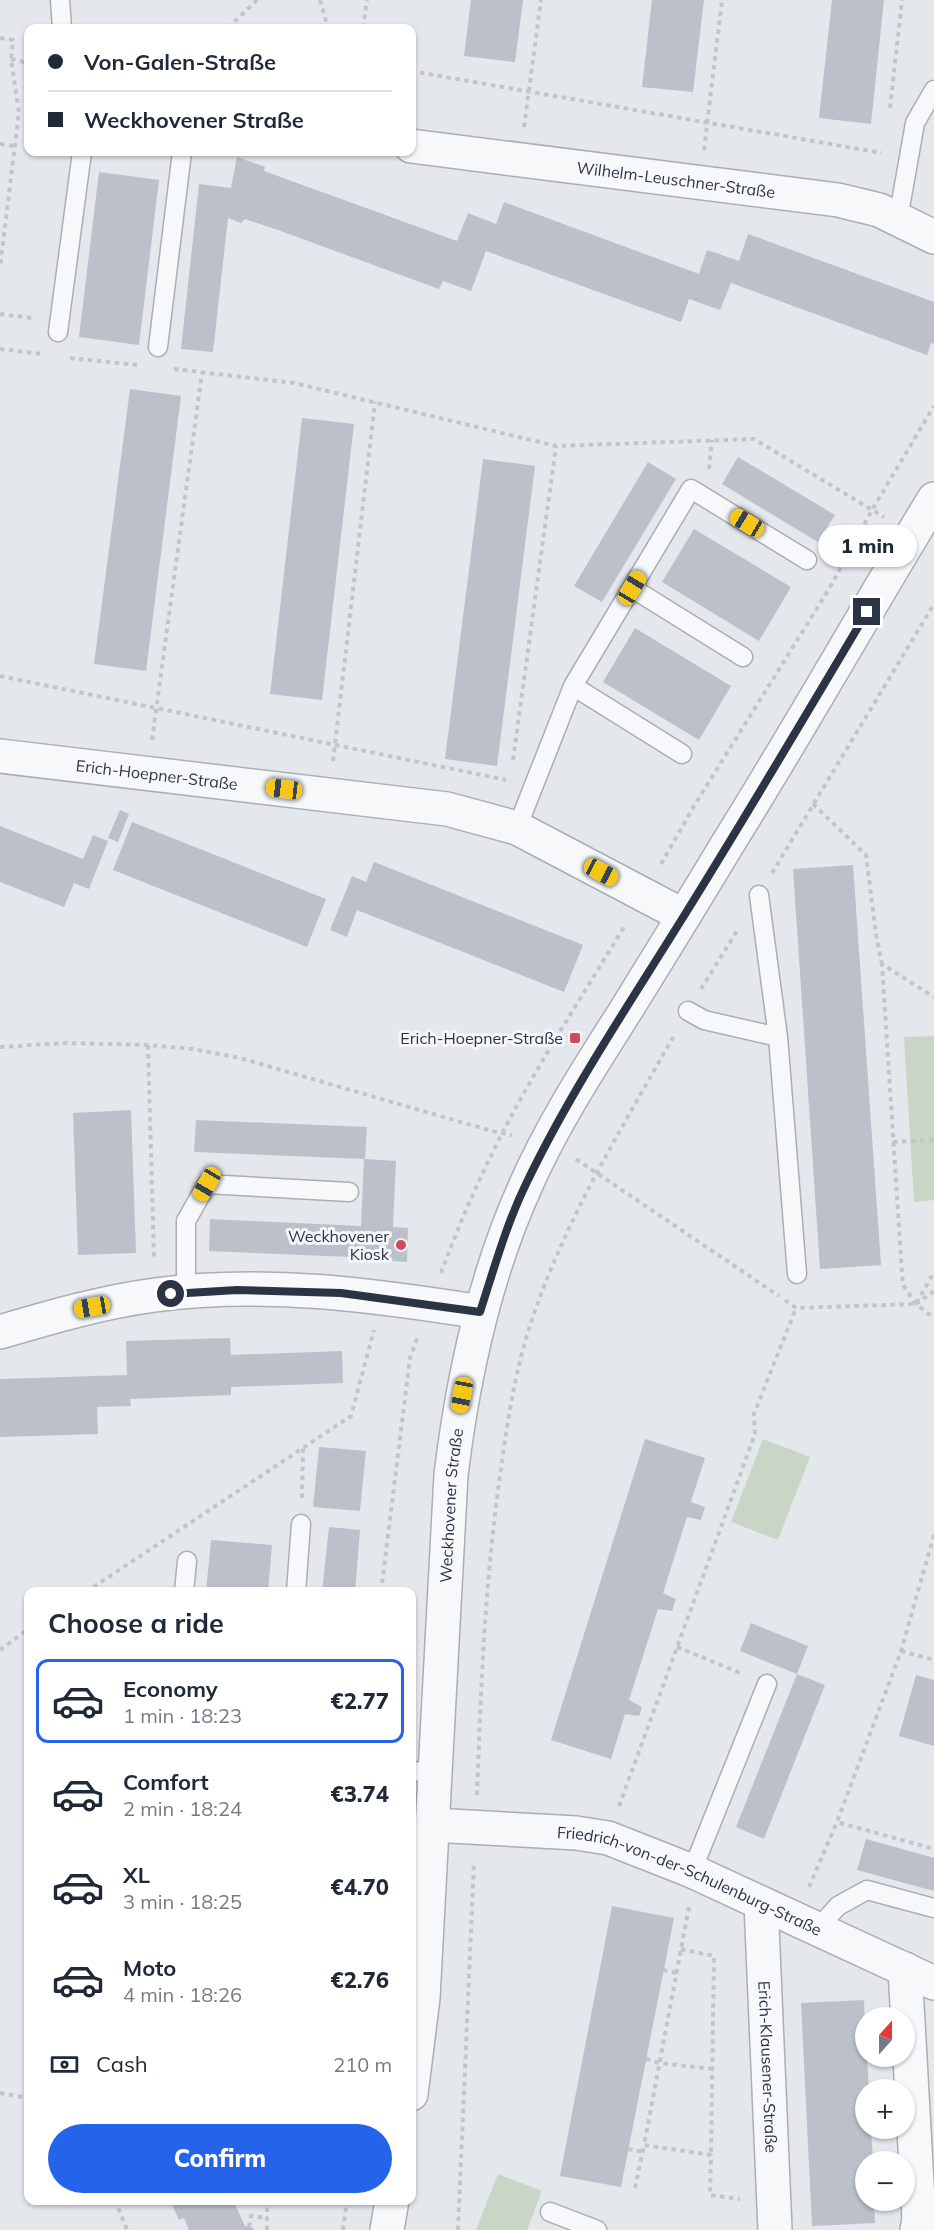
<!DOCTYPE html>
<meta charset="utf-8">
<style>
body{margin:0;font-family:Mulish,sans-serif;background:#f2f2f3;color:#1f2937;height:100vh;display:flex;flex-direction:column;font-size:22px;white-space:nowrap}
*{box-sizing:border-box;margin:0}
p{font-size:20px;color:#747a83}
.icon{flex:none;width:33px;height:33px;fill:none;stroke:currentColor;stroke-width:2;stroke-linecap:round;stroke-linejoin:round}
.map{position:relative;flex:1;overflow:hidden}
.details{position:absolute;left:24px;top:1587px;width:392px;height:618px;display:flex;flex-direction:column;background:#fff;border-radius:12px;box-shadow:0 2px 4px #0004}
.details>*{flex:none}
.top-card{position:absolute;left:24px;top:24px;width:392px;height:132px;border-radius:12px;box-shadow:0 2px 4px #0004;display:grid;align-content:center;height:132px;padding:0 24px;background:#fff}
.needle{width:39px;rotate:21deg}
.fabs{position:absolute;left:855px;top:2007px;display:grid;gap:12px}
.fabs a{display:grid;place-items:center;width:60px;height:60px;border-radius:50%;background:#fff;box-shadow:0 2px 4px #0004;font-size:30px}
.end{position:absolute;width:27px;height:27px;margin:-14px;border:8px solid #2b3445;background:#fff;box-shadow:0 0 0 3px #fff}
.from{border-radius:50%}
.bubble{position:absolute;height:42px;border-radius:21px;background:#fff;box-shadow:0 2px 4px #0004;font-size:20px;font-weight:800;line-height:42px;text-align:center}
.car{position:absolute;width:18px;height:36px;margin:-18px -9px;border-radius:8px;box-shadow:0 0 4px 2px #0007;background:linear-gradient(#f5c518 24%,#345 0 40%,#f5c518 0 76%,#345 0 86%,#f5c518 0)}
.top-card b{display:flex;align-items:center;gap:21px;height:57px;font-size:22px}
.top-card b+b{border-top:2px solid #e0e1e3}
.top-card i{width:15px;height:15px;background:#1f2937}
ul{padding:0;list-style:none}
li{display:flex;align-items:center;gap:18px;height:84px;margin:0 12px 9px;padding:0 12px;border:3px solid transparent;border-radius:12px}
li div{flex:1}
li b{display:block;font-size:22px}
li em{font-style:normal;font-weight:800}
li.selected{border-color:#2563eb}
li>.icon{width:54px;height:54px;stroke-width:1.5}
h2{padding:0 24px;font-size:27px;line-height:72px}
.pay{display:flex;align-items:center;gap:15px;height:66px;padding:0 24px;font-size:22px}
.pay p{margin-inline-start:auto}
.button{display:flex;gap:12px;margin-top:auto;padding:12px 24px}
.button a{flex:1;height:69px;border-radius:36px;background:#2563eb;color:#fff;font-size:24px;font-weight:800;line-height:69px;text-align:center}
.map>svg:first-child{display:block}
.green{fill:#c9d6c5}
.building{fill:#bbc0ca}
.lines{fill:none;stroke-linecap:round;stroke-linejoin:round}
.lane-casing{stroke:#a9aeb7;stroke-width:21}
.street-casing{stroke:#a9aeb7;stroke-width:36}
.path{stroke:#c2c5cb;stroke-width:4;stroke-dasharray:4.5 4.5;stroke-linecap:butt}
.lane{stroke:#f7f8fa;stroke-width:18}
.street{stroke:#f7f8fa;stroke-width:33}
.route{stroke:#2b3445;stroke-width:8}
.poi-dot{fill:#d1495b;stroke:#f4f6f9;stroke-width:2}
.labels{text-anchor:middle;stroke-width:6;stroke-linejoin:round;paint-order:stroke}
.street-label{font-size:16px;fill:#2b3445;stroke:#f4f6f9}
.poi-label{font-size:16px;fill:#2b3445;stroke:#f4f6f9;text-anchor:end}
</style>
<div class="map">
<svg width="934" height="2230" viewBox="0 0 934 2230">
<rect width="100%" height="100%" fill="#e4e7ec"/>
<path class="green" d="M934,1036V1200L914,1202L904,1037Z
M763,1439L810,1457L778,1540L731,1522Z
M498,2174L542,2191L527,2230H476Z"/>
<path class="building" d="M471,0H523L515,62L464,56Z
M652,0H704L693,92L642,87Z
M832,0H884L871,124L819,118Z
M237,157L265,167L264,171L457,241L468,213L496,224L504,202L699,274L707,250L739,261L748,234L934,302V344L931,343L927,355L731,283L720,310L689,299L681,322L486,251L471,291L443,281L439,289L278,230L245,219L241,223L228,218L213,352L181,349L199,184L231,188Z
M99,172L159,180L139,345L79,337Z
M130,389L181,396L146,671L94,664Z
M302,418L354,424L322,700L270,694Z
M738,457L835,515L818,542L722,484Z
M483,459L535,466L497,766L445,759Z
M648,462L676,479L602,602L574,586Z
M694,529L791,587L759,641L662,582Z
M635,628L731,686L699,740L603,682Z
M120,810L129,814L118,842L108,838Z
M132,822L326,899L307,947L113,870Z
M0,826L83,859L93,835L108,841L89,889L74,883L64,907L0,882Z
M374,862L583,945L564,992L357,910L347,937L330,930L352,876L366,882Z
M853,865L881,1265L820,1269L793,869Z
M131,1110L136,1253L78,1255L73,1113Z
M196,1120L367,1127L365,1159L396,1161L393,1227L408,1228L407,1262L352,1259V1257L209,1251L210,1219L361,1226L364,1159L194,1152Z
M230,1338L231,1355L342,1351L343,1383L231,1387V1395L130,1399L131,1406L97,1407L98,1434L0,1437V1379L127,1375L126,1341Z
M645,1439L705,1458L691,1502L705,1507L701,1520L687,1517L663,1593L676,1599L672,1611L658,1609L629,1700L642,1707L639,1716L625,1714L611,1759L551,1740Z
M319,1447L366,1451L360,1511L313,1507Z
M329,1527L360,1530L355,1592H322Z
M211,1540L272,1545L268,1592H206Z
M751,1623L808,1646L797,1674L740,1651Z
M797,1674L825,1685L764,1839L736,1827Z
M916,1675L934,1680V1746L899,1736Z
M866,1839L934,1858V1891L857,1870Z
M612,1906L674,1918L621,2187L560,2176Z
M864,2000L866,2056H867L869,2090H866V2128H871L873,2162H866V2200H874L875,2223L812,2226L801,2003Z
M170,2200H233L245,2226L254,2228L253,2230H189L184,2218L179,2220Z"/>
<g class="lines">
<defs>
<path id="lane" d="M60,0L62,28
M898,219L915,123L934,90
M58,332L82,152
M158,347L182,152
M632,588L743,657
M573,686L682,754
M517,828L573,686L691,489L807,560
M759,895L778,1037L797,1274
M688,1011L704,1020L778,1037
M186,1293V1221L207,1184L349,1192
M184,1592L187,1561
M296,1592L301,1524
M411,1771L435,1773
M692,1871L767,1684
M818,1928L838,1906L867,1890L934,1908
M550,2212L597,2230"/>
<g id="street">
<path id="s1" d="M411,146L838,200L879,210L934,237"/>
<path id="s2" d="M0,756L447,809L517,828L684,916"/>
<path d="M0,1332C51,1317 102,1302 155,1295C263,1280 373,1295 481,1312"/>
<path id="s3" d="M432,1825L576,1833L608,1838L692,1871L934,1983"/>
<path id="s4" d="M761,1903L775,2230"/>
<path d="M905,1969L919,2219L917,2230"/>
<path id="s5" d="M411,2094L423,1998L451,1475C463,1376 484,1278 525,1187C552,1125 590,1067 626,1010C660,955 694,900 727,845C798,731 864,614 934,499"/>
<path d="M387,2230L392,2200"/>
</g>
</defs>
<use href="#lane" class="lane-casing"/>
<use href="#street" class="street-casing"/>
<path class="path" d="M320,0L328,28
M228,28L257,0
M363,28L367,0
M0,38L13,40L11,59L19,112L0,267
M11,59L28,63
M411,71L882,153
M890,108L902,0
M524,127L541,0
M0,144L15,146
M704,150L722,0
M0,314L32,318
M0,349L42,354
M70,358L137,365
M174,369L294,383L556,446L754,439L884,517
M709,469L712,440
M0,676L506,780
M152,740L202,373
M513,760L556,446
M333,761L375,402
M813,804L866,855L876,935L882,964
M661,864L694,806L829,589L872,510L934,406
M772,873L934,604
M701,989L737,931
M148,1045L154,1260
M0,1047L66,1043L148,1045L193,1049L240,1058L492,1131L512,1135
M893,1142L934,1140
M576,1159L779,1296
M441,1273C465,1208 494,1145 528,1086C559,1031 593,979 625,925
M934,1291L916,1304L934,1318
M785,1300L796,1308L916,1304L934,1272
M916,1304L903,1285L902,1274L882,964L934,997
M302,1498L303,1448
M934,1535L901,1651L837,1822L934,1849
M86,1592L351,1416L374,1330
M381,1592L410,1358L418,1336
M677,1647L743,1674
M0,1650L28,1629
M901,1651L934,1660
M477,1795C481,1686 485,1577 501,1469C507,1424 514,1379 527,1335C560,1228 620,1131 675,1034
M619,1806L755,1434L754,1414L796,1308
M809,1887L837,1822
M689,1907L644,2145L711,2155L710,2195L740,2199
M681,1949L714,1956L711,2155
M663,1970L677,1973
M646,2059L659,2063L713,2069
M0,2093L28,2098
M628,2149L643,2152
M635,2188L644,2145
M115,2200L127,2230
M249,2227L251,2216L267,2218
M267,2230V2200
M343,2230L347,2200
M458,2230L474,1862"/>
<use href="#lane" class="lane"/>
<use href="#street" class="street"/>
</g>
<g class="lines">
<path class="route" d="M171,1294L237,1290L341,1293L480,1312C494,1269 506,1225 526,1184C570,1092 628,1006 682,919C745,818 806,715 867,612"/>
</g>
<g class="poi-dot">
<rect x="569" y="1032" width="12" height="12" rx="3"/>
<circle cx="401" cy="1245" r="6"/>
</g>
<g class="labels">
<g class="street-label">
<text dy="6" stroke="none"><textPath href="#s1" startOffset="267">Wilhelm-Leuschner-Straße</textPath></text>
<text dy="6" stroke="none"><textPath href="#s2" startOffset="158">Erich-Hoepner-Straße</textPath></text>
<text dy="6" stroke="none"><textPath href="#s5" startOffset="590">Weckhovener Straße</textPath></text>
<text dy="6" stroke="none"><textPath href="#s3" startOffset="267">Friedrich-von-der-Schulenburg-Straße</textPath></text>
<text dy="6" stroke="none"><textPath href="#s4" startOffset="164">Erich-Klausener-Straße</textPath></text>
</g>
<g class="poi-label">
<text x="563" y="1044">Erich-Hoepner-Straße</text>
<text x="389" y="1242">Weckhovener<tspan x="389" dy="18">Kiosk</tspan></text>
</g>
</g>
</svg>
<div class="fabs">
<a><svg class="needle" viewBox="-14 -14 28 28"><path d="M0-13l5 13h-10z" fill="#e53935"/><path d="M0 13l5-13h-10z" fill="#747a83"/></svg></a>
<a>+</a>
<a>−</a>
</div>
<i class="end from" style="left:171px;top:1294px"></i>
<i class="end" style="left:867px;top:612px"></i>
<div class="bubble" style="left:818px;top:525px;width:99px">1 min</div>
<i class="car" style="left:747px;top:523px;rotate:301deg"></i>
<i class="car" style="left:632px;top:588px;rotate:31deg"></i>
<i class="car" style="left:284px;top:789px;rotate:277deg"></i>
<i class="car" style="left:601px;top:872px;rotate:118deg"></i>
<i class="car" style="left:207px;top:1184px;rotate:210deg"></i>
<i class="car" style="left:92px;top:1307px;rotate:260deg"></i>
<i class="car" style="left:462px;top:1395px;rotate:191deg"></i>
<div class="top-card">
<b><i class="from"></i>Von-Galen-Straße</b>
<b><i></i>Weckhovener Straße</b>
</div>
<section class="details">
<h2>Choose a ride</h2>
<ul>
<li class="selected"><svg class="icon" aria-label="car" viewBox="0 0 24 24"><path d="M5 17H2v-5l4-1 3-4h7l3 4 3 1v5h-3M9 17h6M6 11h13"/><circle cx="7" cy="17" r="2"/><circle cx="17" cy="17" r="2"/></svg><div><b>Economy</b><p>1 min · 18:23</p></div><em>€2.77</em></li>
<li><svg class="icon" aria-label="car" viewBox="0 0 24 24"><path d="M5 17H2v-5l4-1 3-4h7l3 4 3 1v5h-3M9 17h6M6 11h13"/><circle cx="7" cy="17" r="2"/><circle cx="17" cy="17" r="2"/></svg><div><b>Comfort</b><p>2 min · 18:24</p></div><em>€3.74</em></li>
<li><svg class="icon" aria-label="car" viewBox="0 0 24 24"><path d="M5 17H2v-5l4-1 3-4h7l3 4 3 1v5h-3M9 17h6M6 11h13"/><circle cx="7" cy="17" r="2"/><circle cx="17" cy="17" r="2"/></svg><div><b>XL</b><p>3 min · 18:25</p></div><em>€4.70</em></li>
<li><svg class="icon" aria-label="car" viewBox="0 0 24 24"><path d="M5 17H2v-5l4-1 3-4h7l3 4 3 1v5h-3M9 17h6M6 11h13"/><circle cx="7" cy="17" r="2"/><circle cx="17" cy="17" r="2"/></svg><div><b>Moto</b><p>4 min · 18:26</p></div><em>€2.76</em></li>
</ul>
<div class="pay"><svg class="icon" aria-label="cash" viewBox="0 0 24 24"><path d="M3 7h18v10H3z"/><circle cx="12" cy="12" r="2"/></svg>Cash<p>210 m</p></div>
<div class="button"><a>Confirm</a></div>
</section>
</div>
